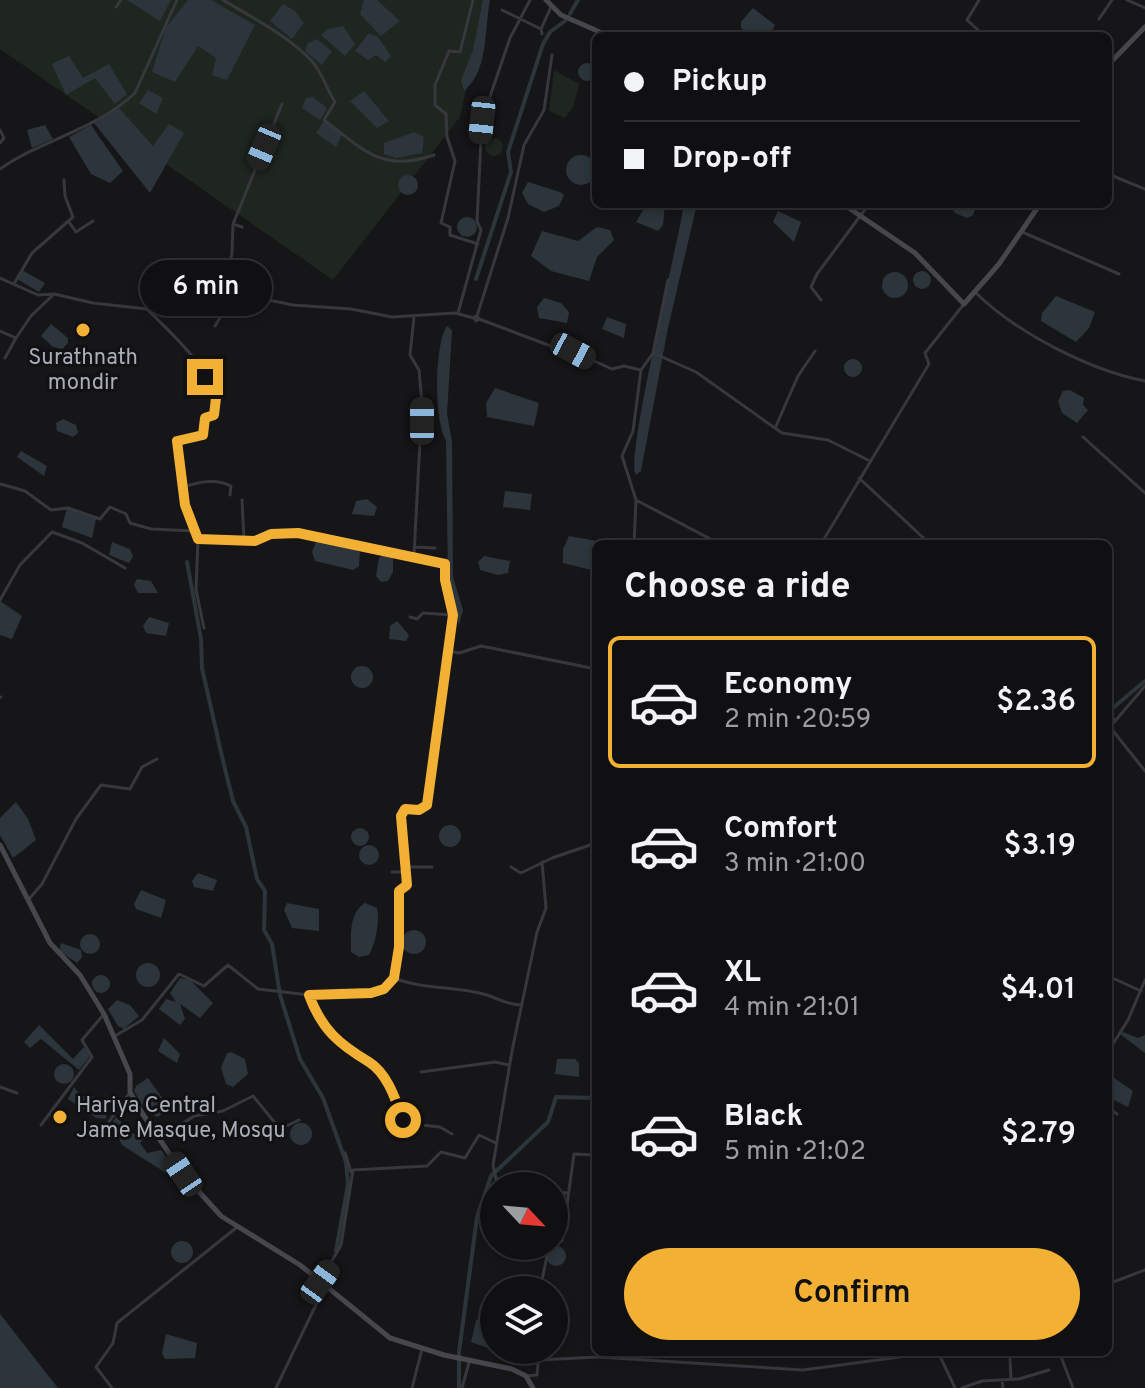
<!DOCTYPE html>
<meta charset="utf-8">
<style>
body{margin:0;font-family:Overpass,sans-serif;background:#1e1e20;color:#f1f3f6;height:100vh;display:flex;flex-direction:column;font-size:30px;white-space:nowrap}
*{box-sizing:border-box;margin:0}
p{font-size:26px;color:#9c9d9f}
.icon{flex:none;width:44px;height:44px;fill:none;stroke:currentColor;stroke-width:2;stroke-linecap:round;stroke-linejoin:round}
.map{position:relative;flex:1;overflow:hidden}
.sheet{position:absolute;left:592px;top:540px;width:520px;height:816px;display:flex;flex-direction:column;background:#101012;border-radius:12px;box-shadow:0 4px 12px #0003,0 0 0 2px #303032}
.sheet>*{flex:none}
.banner{position:absolute;left:592px;top:32px;width:520px;height:176px;border-radius:12px;box-shadow:0 4px 12px #0003,0 0 0 2px #303032;display:grid;align-content:center;height:176px;padding:0 32px;background:#101012}
.needle{width:52px;rotate:116deg}
.buttons{position:absolute;left:480px;top:1172px;display:grid;gap:16px}
.buttons a{display:grid;place-items:center;width:88px;height:88px;border-radius:50%;background:#101012;box-shadow:0 4px 12px #0003,0 0 0 2px #303032;font-size:40px}
.end{position:absolute;width:36px;height:36px;margin:-18px;border:10px solid #f2b134;background:#111;box-shadow:0 0 0 4px #111}
.from{border-radius:50%}
.bubble{position:absolute;height:56px;border-radius:28px;background:#101012;box-shadow:0 4px 12px #0003,0 0 0 2px #303032;font-size:26px;font-weight:600;line-height:56px;text-align:center}
.car{position:absolute;width:24px;height:48px;margin:-24px -12px;border-radius:10px;box-shadow:0 0 6px 2px #0007;background:linear-gradient(#222 24%,#8ab4d8 0 40%,#222 0 76%,#8ab4d8 0 86%,#222 0)}
.banner b{display:flex;align-items:center;gap:28px;height:76px;font-size:30px}
.banner b+b{border-top:2px solid #303032}
.banner i{width:20px;height:20px;background:#f1f3f6}
ul{padding:0;list-style:none}
li{display:flex;align-items:center;gap:24px;height:132px;margin:0 16px 12px;padding:0 16px;border:4px solid transparent;border-radius:12px}
li div{flex:1}
li b{display:block;font-size:30px}
li em{font-style:normal;font-weight:600}
li.on{border-color:#f2b134}
li>.icon{width:72px;height:72px;stroke-width:1.5}
h2{padding:0 32px;font-size:36px;line-height:96px}
.action{display:flex;gap:16px;margin-top:auto;padding:16px 32px}
.action a{flex:1;height:92px;border-radius:48px;background:#f2b134;color:#111;font-size:32px;font-weight:600;line-height:92px;text-align:center}
.map>svg:first-child{display:block}
.green{fill:#1e261f}
.water{fill:#2c353c}
.lines{fill:none;stroke-linecap:round;stroke-linejoin:round}
.canal{stroke:#2c353c;stroke-width:4}
.street{stroke:#37383d;stroke-width:3}
.secondary{stroke:#45474d;stroke-width:5}
.route{stroke:#f2b134;stroke-width:10}
.poi-dot{fill:#f2b134;stroke:#111113;stroke-width:3}
.labels{text-anchor:middle;stroke-width:6;stroke-linejoin:round;paint-order:stroke}
.poi-label{font-size:22px;fill:#a8adb8;stroke:#111113}
</style>
<div class="map">
<svg width="1145" height="1388" viewBox="0 0 1145 1388">
<rect width="100%" height="100%" fill="#161618"/>
<path class="green" d="M0,0H486L460,117L333,280L0,49Z
M554,70L579,84L573,107L565,118L549,111Z
M485 147a9 9 0 1 1 18 0a9 9 0 1 1-18 0Z"/>
<path class="water" d="M127,0H171L160,21Z
M188,0H211L255,25L227,80L212,75L216,58L198,46L175,82L152,72L166,27Z
M364,0H377L400,21L381,36L360,14Z
M483,0H490C484,30 489,70 464,91L461,80L473,50Z
M283,4L295,11L304,23L292,39L270,21Z
M753,8L775,25L769,36H753L741,28V22Z
M343,26L355,44L345,56L321,35L328,29Z
M369,33L378,37L391,56L385,62L376,55L368,60L355,51Z
M317,39L332,51L322,65L305,51L308,43Z
M69,56L83,78L109,64L127,94L115,104L95,78L66,95L52,64Z
M578 72a9 9 0 1 1 18 0a9 9 0 1 1-18 0Z
M148,90L163,98L156,114L139,103Z
M364,91L389,121L377,128L350,101Z
M313,97L327,108L320,120L302,108L306,98Z
M119,108L153,146L169,124L184,133L150,193L94,123Z
M324,121L342,134L336,147L316,133Z
M45,125L53,139L32,148L27,130Z
M91,125L123,171L110,183L91,174L69,137Z
M414,132L424,137L422,153L396,158L384,154V143Z
M566 170a15 15 0 1 1 30 0a15 15 0 1 1-30 0Z
M398 185a10 10 0 1 1 20 0a10 10 0 1 1-20 0Z
M528,182L560,192L564,195L559,206L544,212L528,204L522,193Z
M647,204H665L663,225L658,231L636,222Z
M684,204H697L668,328L641,471L636,475C624,463 679,239 684,204Z
M977,204L973,215L967,218L955,213L950,205Z
M778,211L801,222L794,242L773,222Z
M457 227a10 10 0 1 1 20 0a10 10 0 1 1-20 0Z
M597,227L610,230L614,240L597,257L589,281L551,271L531,256L542,231L578,241Z
M22,270L45,283L39,292L17,279Z
M913 280a9 9 0 1 1 18 0a9 9 0 1 1-18 0Z
M882 285a13 13 0 1 1 26 0a13 13 0 1 1-26 0Z
M158 296a9 9 0 1 1 18 0a9 9 0 1 1-18 0Z
M1056,296L1095,312L1089,328L1076,342L1041,321L1042,313Z
M544,298L561,303L569,312L567,323L539,318L537,307Z
M607,317L626,324L624,338L602,329Z
M51,324L68,338V343L62,349L53,347L41,336Z
M447,326L452,330L447,414L452,441L453,577L463,610L459,625L448,579L446,440C434,423 434,344 447,326Z
M844 368a9 9 0 1 1 18 0a9 9 0 1 1-18 0Z
M495,388L539,403L534,426L487,417L486,403Z
M1063,391L1070,390L1084,398L1083,405L1088,410L1077,423L1062,413L1058,401Z
M63,419L76,425L78,433L73,437L57,431L56,423Z
M21,451L47,466L44,476L17,457Z
M505,491L532,494L530,510L503,507Z
M367,499L377,507L374,516L352,514L356,501Z
M67,508L96,519L92,538L62,527Z
M569,536L608,543L596,544V571L563,563V549Z
M112,542L130,549L133,557L129,563L109,555Z
M316,542L337,543L360,552L359,566L353,570L315,561L312,552Z
M386,553L393,556V572L388,581L381,582L376,576L379,558Z
M484,556L510,561L508,573L498,575L480,570L478,562Z
M137,579L151,581L158,593H138L134,585Z
M0,601L22,616L12,639L0,635Z
M149,617L169,623L166,636L146,633L143,626Z
M397,621L409,635L406,641L389,639L390,626Z
M351 677a11 11 0 1 1 22 0a11 11 0 1 1-22 0Z
M16,802L28,819L36,840L13,858L0,835V818Z
M439 836a11 11 0 1 1 22 0a11 11 0 1 1-22 0Z
M351 837a9 9 0 1 1 18 0a9 9 0 1 1-18 0Z
M359 855a10 10 0 1 1 20 0a10 10 0 1 1-20 0Z
M198,873L217,880L213,891L194,887L192,881Z
M141,890L166,900L161,918L136,909L134,904Z
M287,903L319,909V931L292,928L284,910Z
M365,903L377,908C380,921 376,942 369,955L359,957L351,952C351,935 349,913 365,903Z
M402 942a12 12 0 1 1 24 0a12 12 0 1 1-24 0Z
M80 944a10 10 0 1 1 20 0a10 10 0 1 1-20 0Z
M61,943L81,950L82,957L77,963L59,951Z
M136 975a12 12 0 1 1 24 0a12 12 0 1 1-24 0Z
M92 984a9 9 0 1 1 18 0a9 9 0 1 1-18 0Z
M180,978L190,980L213,1003L200,1018L180,1004L185,1019L180,1025L159,1009L166,999L176,1002L170,993Z
M117,1000L130,1005L139,1016L124,1029L118,1026L108,1009Z
M39,1025L73,1059L84,1047L91,1055L79,1070L41,1039L30,1048L24,1042Z
M1123,1032L1138,1038L1145,1035V1053L1120,1034Z
M164,1038L180,1054L177,1063L158,1051Z
M231,1052L245,1059L248,1074L233,1087L226,1084L221,1068L227,1053Z
M557,1059H575L579,1063V1077L555,1074Z
M54 1074a10 10 0 1 1 20 0a10 10 0 1 1-20 0Z
M148,1078L166,1103L163,1113L158,1117L147,1113L134,1091L136,1086Z
M1114,1078L1133,1091L1128,1107L1108,1097V1082Z
M74,1087L82,1097L90,1094L107,1110L106,1119L96,1118L68,1099Z
M116,1117L135,1135L141,1127H147L149,1133L140,1143L147,1153L161,1150L181,1177L166,1173L122,1145L112,1123Z
M290 1134a11 11 0 1 1 22 0a11 11 0 1 1-22 0Z
M171 1252a11 11 0 1 1 22 0a11 11 0 1 1-22 0Z
M546 1256a10 10 0 1 1 20 0a10 10 0 1 1-20 0Z
M483,1313H494V1350L471,1342L476,1321Z
M0,1314L58,1388H0Z
M166,1334L197,1343L195,1358L165,1359L162,1353Z"/>
<g class="lines">
<path class="canal" d="M570,14L578,0
M476,279L511,172L508,152L543,44L550,32L565,21
M187,562L201,639L202,668L223,761L233,801L246,827L257,879L265,891L264,930L272,944L280,995L300,1059L323,1098L346,1162L348,1184L336,1251
M1108,712L1145,681
M459,1388V1352L477,1217L491,1176L548,1122L556,1097L596,1098"/>
<path class="street" d="M223,0C253,18 285,34 310,59C322,71 326,88 335,102L324,120C364,150 382,173 434,155
M473,0L460,52L449,51L435,85V105L446,114L447,137L455,161L441,223L450,227V235L478,244
M1127,0L1145,8
M116,7L121,0
M502,10L541,29
M1099,19L1112,0
M542,34L541,29L551,7
M976,36L978,30L967,20L979,0
M0,130L4,138L0,143
M0,169C43,139 96,130 135,93L177,0
M1108,174L1145,189
M69,222L76,232L93,221
M233,224L242,227
M1022,232L1119,274
M0,278L38,295L54,294L93,303L147,309L184,305L235,293L293,305L351,309L392,317L455,313L474,318
M15,282L32,253L73,217L65,196L64,180
M224,293L232,253L233,224L282,104
M976,293C1017,333 1089,370 1145,381
M821,300L811,287L817,274L869,204
M147,309C172,335 222,375 214,415L205,418L203,435L177,441L183,494L194,531
M458,313L481,230L477,221L482,120L510,38L530,0
M477,316L508,218L524,145L544,110L552,55
M477,316L479,319L476,321L474,317Z
M414,317L410,355L419,370L422,403L414,555L445,562V580L453,615
M479,319L548,345L567,349L612,369L624,366L641,370
M215,326L235,293
M0,331L16,338L31,316L54,294
M653,353L696,372L782,433L828,440L868,460
M5,358L16,338
M776,426L798,376L815,351
M1083,437L1145,493
M859,478L930,544
M0,484L25,491L51,510L68,508L100,519L110,507L126,514L130,523L151,529L194,531L203,540L255,541L271,534L298,533L355,548L415,556
M183,487C199,482 216,478 231,486L230,495
M242,500L244,541
M636,500L720,544
M198,539L196,590L204,628
M634,544L636,500L622,456L633,431L641,370L653,353L668,280
M821,544L929,364L925,353L964,304
M415,547L435,548
M0,600L20,565L52,532L82,543L125,568
M410,617L417,619L423,613L453,615L427,805L419,810L405,809L401,816L407,885L399,891V947L394,978C424,990 457,986 487,995C500,999 507,1005 522,1005
M448,651L459,653L481,646L596,669
M1145,686L1110,727L1145,771
M0,697H1
M1108,713L1114,719
M407,867H432
M511,867L521,873L552,858L596,843
M392,872H407
M29,899L42,884L76,819L101,785L130,789L142,767L157,759
M1108,976L1141,991
M309,995C335,996 377,996 394,978
M115,1036L142,1020L179,974L204,986L228,965L258,989L309,995L318,1021L328,1033L380,1073L392,1091L404,1123L440,1127L452,1134
M1108,1052L1128,1020L1145,980
M421,1072L495,1062L509,1065
M0,1087L17,1093
M1108,1108L1117,1114
M41,1125L92,1057L82,1040L104,1014
M99,1136L130,1092
M160,1139L194,1116L223,1111L253,1096L280,1129L299,1120
M345,1153L351,1172
M530,1186L529,1178L496,1179L493,1165L512,1051L537,932L546,908L542,862
M554,1192L567,1193
M554,1243L562,1241L574,1154L596,1155
M321,1280L341,1245L353,1170L427,1166L441,1152L465,1158L479,1135L496,1143
M1108,1284L1145,1270
M540,1290L549,1246
M938,1352L955,1388
M1048,1352L1060,1354L1073,1388
M1010,1359L1011,1379
M538,1360L598,1357L803,1370L937,1352
M526,1376L537,1375L539,1350
M1002,1380L1003,1388
M112,1388L96,1367L113,1343L117,1323L236,1228
M276,1388L325,1286
M412,1388L422,1349
M462,1388L470,1359
M962,1388L982,1381L1019,1379L1049,1370"/>
<path class="secondary" d="M546,0L561,15L609,36
M1108,65L1145,27
M843,204L915,253L964,304L999,264L1040,204
M0,845L50,943L80,975L104,1014L130,1074V1092L142,1113L183,1174L221,1216L300,1265L390,1338L444,1355L512,1369L526,1376L533,1388"/>
</g>
<g class="lines">
<path class="route" d="M205,377L216,398L214,415L205,418L203,435L177,441L185,505L198,539L255,541L271,534L298,533L445,564V580L453,615L427,805L419,810L405,809L401,816L407,885L399,891V947L394,978L384,989L371,993L309,995C322,1030 339,1044 369,1062C388,1074 396,1101 403,1120"/>
</g>
<g class="poi-dot">
<circle cx="83" cy="330" r="8"/>
<circle cx="60" cy="1117" r="8"/>
</g>
<g class="labels">
<g class="poi-label">
<text x="83" y="364">Surathnath<tspan x="83" dy="25">mondir</tspan></text>
<text x="76" y="1112" text-anchor="start">Hariya Central<tspan x="76" dy="25">Jame Masque, Mosqu</tspan></text>
</g>
</g>
</svg>
<div class="buttons">
<a><svg class="needle" viewBox="-14 -14 28 28"><path d="M0-13l5 13h-10z" fill="#e53935"/><path d="M0 13l5-13h-10z" fill="#9c9d9f"/></svg></a>
<a><svg class="icon" aria-label="layers" viewBox="0 0 24 24"><path d="M12 4l9 5-9 5-9-5zM3 14l9 5 9-5"/></svg></a>
</div>
<i class="end from" style="left:403px;top:1120px"></i>
<i class="end" style="left:205px;top:377px"></i>
<div class="bubble" style="left:140px;top:260px;width:132px">6 min</div>
<i class="car" style="left:482px;top:120px;rotate:186deg"></i>
<i class="car" style="left:264px;top:147px;rotate:203deg"></i>
<i class="car" style="left:573px;top:351px;rotate:118deg"></i>
<i class="car" style="left:422px;top:421px;rotate:0deg"></i>
<i class="car" style="left:183px;top:1174px;rotate:326deg"></i>
<i class="car" style="left:320px;top:1282px;rotate:36deg"></i>
<div class="banner">
<b><i class="from"></i>Pickup</b>
<b><i></i>Drop-off</b>
</div>
<section class="sheet">
<h2>Choose a ride</h2>
<ul>
<li class="on"><svg class="icon" aria-label="car" viewBox="0 0 24 24"><path d="M5 17H2v-5l4-1 3-4h7l3 4 3 1v5h-3M9 17h6M6 11h13"/><circle cx="7" cy="17" r="2"/><circle cx="17" cy="17" r="2"/></svg><div><b>Economy</b><p>2 min · 20:59</p></div><em>$2.36</em></li>
<li><svg class="icon" aria-label="car" viewBox="0 0 24 24"><path d="M5 17H2v-5l4-1 3-4h7l3 4 3 1v5h-3M9 17h6M6 11h13"/><circle cx="7" cy="17" r="2"/><circle cx="17" cy="17" r="2"/></svg><div><b>Comfort</b><p>3 min · 21:00</p></div><em>$3.19</em></li>
<li><svg class="icon" aria-label="car" viewBox="0 0 24 24"><path d="M5 17H2v-5l4-1 3-4h7l3 4 3 1v5h-3M9 17h6M6 11h13"/><circle cx="7" cy="17" r="2"/><circle cx="17" cy="17" r="2"/></svg><div><b>XL</b><p>4 min · 21:01</p></div><em>$4.01</em></li>
<li><svg class="icon" aria-label="car" viewBox="0 0 24 24"><path d="M5 17H2v-5l4-1 3-4h7l3 4 3 1v5h-3M9 17h6M6 11h13"/><circle cx="7" cy="17" r="2"/><circle cx="17" cy="17" r="2"/></svg><div><b>Black</b><p>5 min · 21:02</p></div><em>$2.79</em></li>
</ul>
<div class="action"><a>Confirm</a></div>
</section>
</div>
